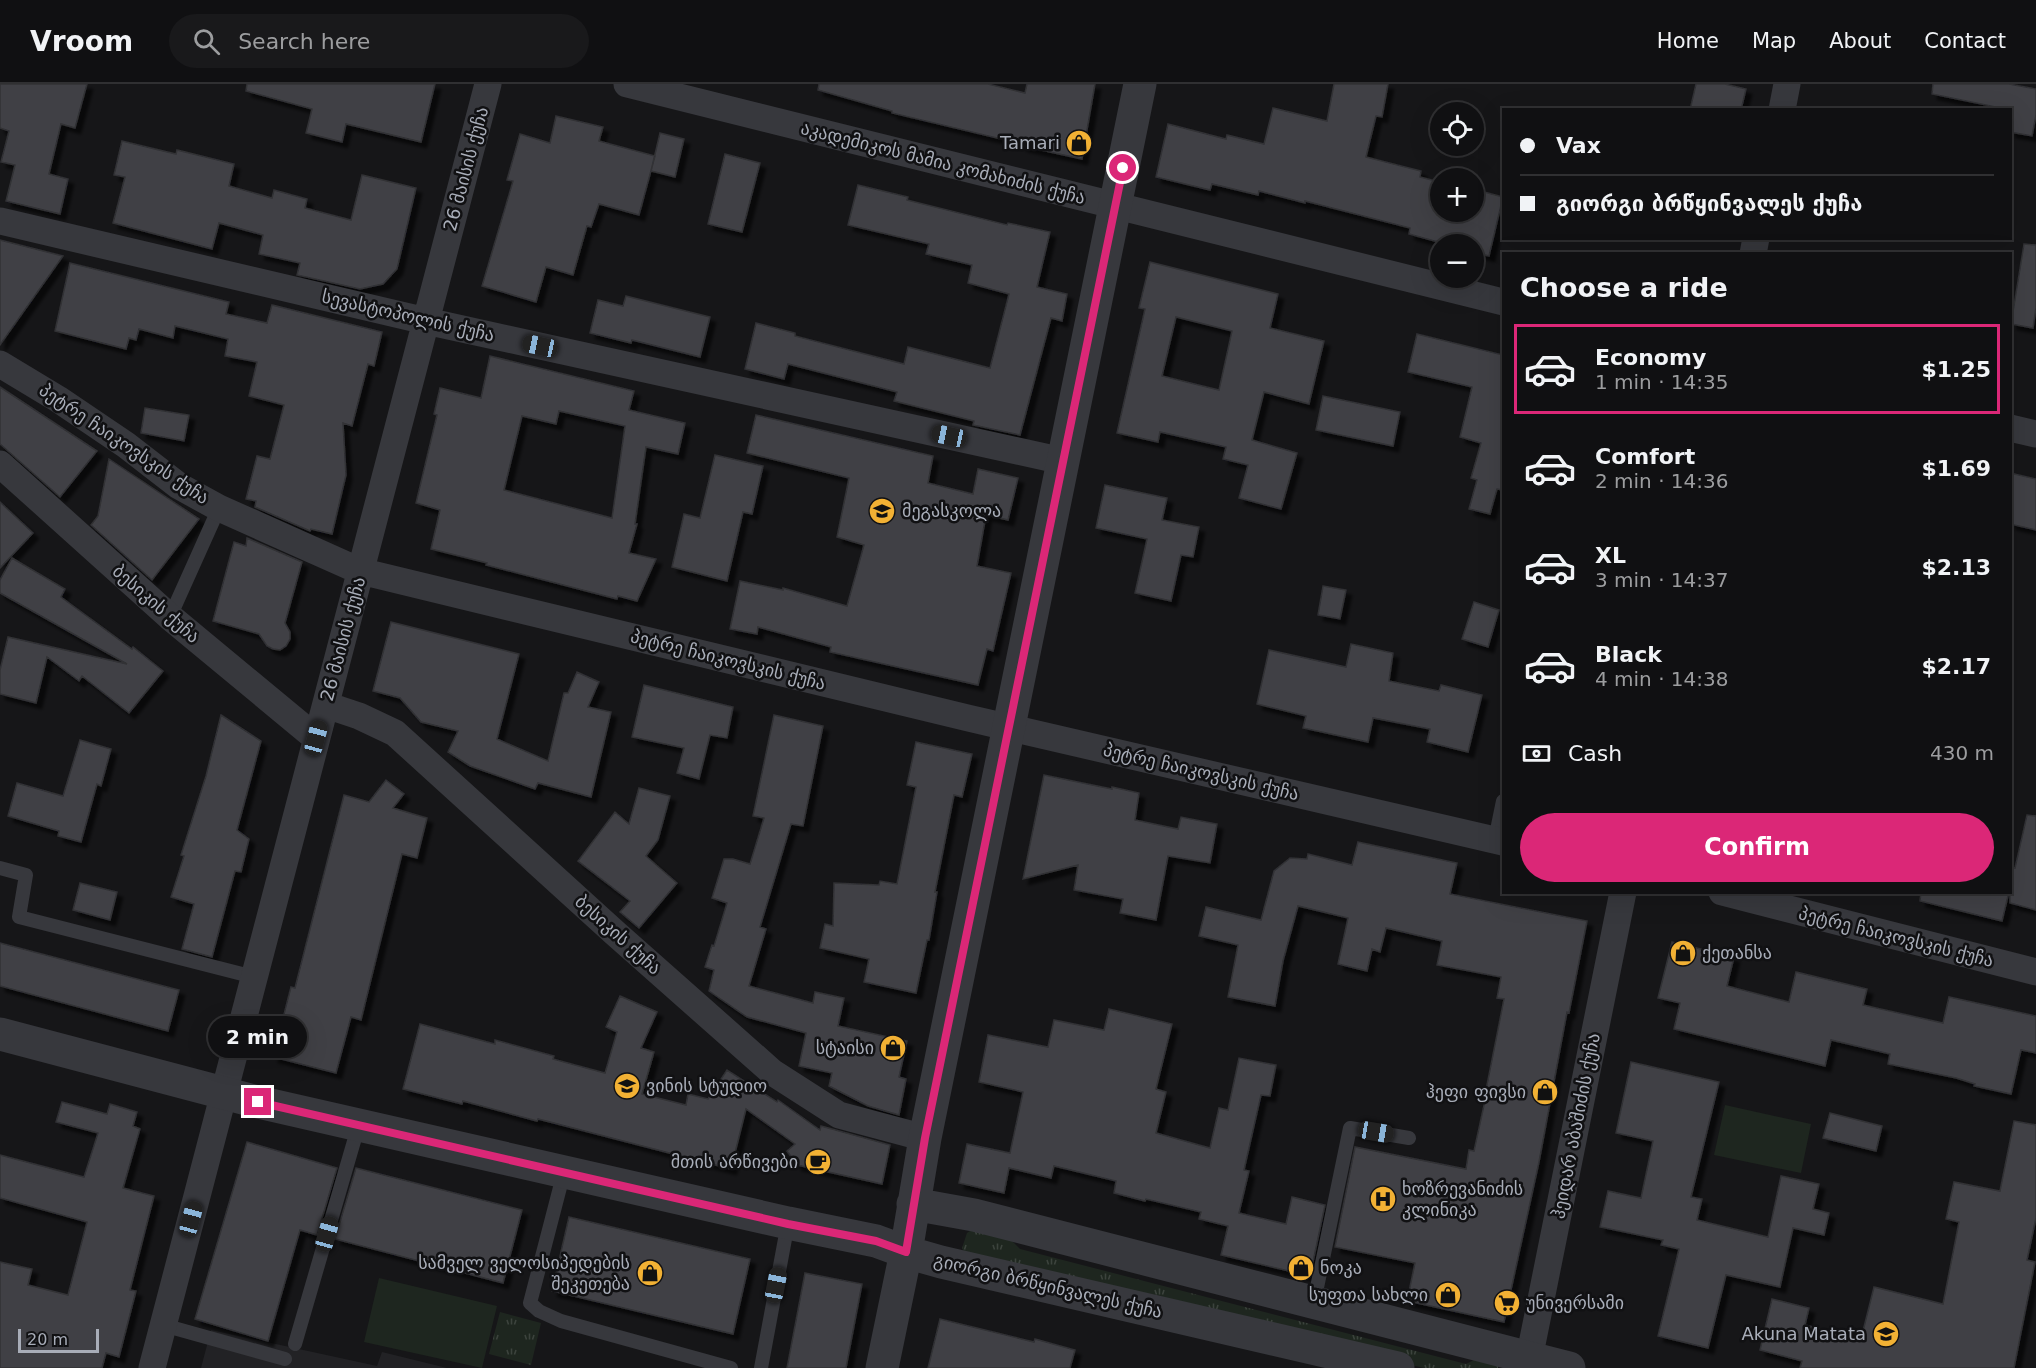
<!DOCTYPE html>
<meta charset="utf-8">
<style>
body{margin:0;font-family:"DejaVu Sans","Noto Sans Georgian",sans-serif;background:#19191b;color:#f1f3f6;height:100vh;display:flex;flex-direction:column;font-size:22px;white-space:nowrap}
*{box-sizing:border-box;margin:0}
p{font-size:20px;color:#9c9d9f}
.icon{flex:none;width:33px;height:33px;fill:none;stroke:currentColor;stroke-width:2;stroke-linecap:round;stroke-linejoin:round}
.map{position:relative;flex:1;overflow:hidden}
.sheet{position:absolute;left:1502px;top:168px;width:510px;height:642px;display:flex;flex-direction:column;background:#101012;border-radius:0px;box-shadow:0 6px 24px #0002,0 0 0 2px #303032}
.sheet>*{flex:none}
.top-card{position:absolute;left:1502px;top:24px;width:510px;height:132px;border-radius:0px;box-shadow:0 6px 24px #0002,0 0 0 2px #303032;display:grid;align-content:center;height:132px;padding:0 18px;background:#101012}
.buttons{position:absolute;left:1430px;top:18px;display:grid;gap:12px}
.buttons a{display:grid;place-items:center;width:54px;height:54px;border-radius:50%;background:#101012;box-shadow:0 6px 24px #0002,0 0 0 2px #303032;font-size:30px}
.scale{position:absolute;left:18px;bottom:15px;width:81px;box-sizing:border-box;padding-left:6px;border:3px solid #a8adb8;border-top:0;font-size:16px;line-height:21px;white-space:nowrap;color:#a8adb8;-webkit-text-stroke:4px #111113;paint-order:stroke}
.end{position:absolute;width:27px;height:27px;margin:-14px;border:8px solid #db2777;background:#fff;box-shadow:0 0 0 3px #fff}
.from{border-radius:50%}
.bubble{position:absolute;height:42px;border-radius:21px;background:#101012;box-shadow:0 6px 24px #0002,0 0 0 2px #303032;font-size:20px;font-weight:700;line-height:42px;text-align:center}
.car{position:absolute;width:18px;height:36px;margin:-18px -9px;border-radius:8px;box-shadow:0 0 4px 2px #0007;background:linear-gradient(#222 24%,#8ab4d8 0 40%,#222 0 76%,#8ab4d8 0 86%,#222 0)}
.top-card b{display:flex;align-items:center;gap:21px;height:57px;font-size:22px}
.top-card b+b{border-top:2px solid #303032}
.top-card i{width:15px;height:15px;background:#f1f3f6}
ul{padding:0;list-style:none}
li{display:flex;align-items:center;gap:18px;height:90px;margin:0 12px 9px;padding:0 6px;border:3px solid transparent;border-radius:0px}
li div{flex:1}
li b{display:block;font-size:22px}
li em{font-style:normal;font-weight:700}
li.current{border-color:#db2777}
li>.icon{width:54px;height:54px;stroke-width:1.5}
h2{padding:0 18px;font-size:27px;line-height:72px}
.pay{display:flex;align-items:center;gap:15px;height:66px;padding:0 18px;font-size:22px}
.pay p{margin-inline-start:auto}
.action{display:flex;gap:12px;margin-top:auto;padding:12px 18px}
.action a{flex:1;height:69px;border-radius:36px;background:#db2777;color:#fff;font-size:24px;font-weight:700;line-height:69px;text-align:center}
header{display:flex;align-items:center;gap:36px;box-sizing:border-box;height:84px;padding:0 30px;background:#101012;border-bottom:2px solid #303032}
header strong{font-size:28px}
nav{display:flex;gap:33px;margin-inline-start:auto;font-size:21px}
.search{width:420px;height:54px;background:#19191b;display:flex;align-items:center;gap:15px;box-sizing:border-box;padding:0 21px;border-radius:33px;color:#9c9d9f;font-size:22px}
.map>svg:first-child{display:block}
.built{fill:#222225}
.grass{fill:url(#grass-tufts)}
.pitch{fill:#1e261f}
.building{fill:#404145;stroke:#303034;stroke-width:1.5;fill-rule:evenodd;filter:url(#shadow)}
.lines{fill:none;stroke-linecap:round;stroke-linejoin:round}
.service{stroke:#37383d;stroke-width:14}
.minor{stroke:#37383d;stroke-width:27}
.tertiary{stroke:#37383d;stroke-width:33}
.route{stroke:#db2777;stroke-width:8}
.labels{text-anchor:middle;stroke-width:5;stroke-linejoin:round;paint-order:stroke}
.poi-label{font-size:18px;fill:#a8adb8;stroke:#111113;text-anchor:end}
.street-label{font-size:18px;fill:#a8adb8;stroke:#111113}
</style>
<header>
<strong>Vroom</strong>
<div class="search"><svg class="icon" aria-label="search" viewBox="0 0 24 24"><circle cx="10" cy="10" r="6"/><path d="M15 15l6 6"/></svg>Search here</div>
<nav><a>Home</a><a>Map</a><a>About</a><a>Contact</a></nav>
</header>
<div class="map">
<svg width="2036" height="1284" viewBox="0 0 2036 1284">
<defs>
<pattern id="grass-tufts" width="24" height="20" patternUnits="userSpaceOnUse" patternTransform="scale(1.5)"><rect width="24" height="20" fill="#1e261f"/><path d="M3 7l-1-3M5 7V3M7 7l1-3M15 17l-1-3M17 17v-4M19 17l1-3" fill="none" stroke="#3c433d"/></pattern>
<filter id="shadow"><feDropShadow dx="5.5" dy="5.5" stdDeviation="1.5" flood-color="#0009"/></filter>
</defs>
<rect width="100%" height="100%" fill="#161618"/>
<path class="built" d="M211,1246L377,1282L382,1268L447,1284H201Z"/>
<path class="grass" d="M973,1145L1010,1155L1020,1165L1466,1280L1476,1275L1498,1281V1284H1424L966,1172L962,1164L967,1149Z
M500,1228L541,1239L531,1281L489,1270Z"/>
<path class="pitch" d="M1725,1021L1811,1040L1801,1089L1714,1071Z
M379,1194L497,1222L482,1284L364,1258Z"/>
<path class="building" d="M0,0H87L75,44L61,40L49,90L68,95L60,130L6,117L15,81L1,78L9,47L0,44Z
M247,0H435L421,58L346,40L342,58L306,49L312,25L246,7Z
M819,0H988L1025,9L1027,0H1095L1082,75L1022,62V60L892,29V27L818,6Z
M1334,0H1388L1382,33L1376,32L1366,73L1421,87L1420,93L1440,98V128H1473V105L1503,113L1489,172L1473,168V160H1445L1409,150L1410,144L1305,117V119L1259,107L1258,111L1212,100L1210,106L1156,93L1168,40L1226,55L1227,51L1264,60L1273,24L1327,37Z
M1696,0H1725L1746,5L1741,26H1690Z
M1933,0H2009L2036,5V31L2032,52L2010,48V26H1995L1996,23L1932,10Z
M556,32L603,43L599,57L655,72L639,131L599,120L591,143L587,142L573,191L546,183L536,218L482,202L513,97L507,96L520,50L550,59Z
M660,49L684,55L675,93L651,87Z
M122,57L176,70L177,66L234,80L229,102L272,114L274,106L307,115L305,124L351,136L362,91L416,104L397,185L383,200L360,205L297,191L300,179L259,170L263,151L219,139L212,165L113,139L125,93L114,91Z
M725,70L760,79L742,148L708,140Z
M858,101L908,113L907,116L1007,141L1008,139L1050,148L1037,203L1067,210L1062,237L1051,234L1020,351L973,341L974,337L894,317L897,308L788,280L784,295L745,285L756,239L795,249V252L904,280L908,263L990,284L1009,210L968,199L972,181L926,170L929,160L848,141Z
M0,156L63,172L0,261Z
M2024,160L2036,161V224L2033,244L2011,240Z
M1150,178L1278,210L1270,244L1324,257L1309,320L1264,308L1252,356L1297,369L1281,425L1239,414L1248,381L1223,375L1226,363L1160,348L1158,358L1117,349L1145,225L1139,224ZM1176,233L1232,247L1219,306L1162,292Z
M70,179L229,218L226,230L267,239L272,221L382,248L374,282L368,280L352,342L343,339L346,391L332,450L311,445L310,447L255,423L256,417L246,415L257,372L270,375L284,321L249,312L257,278L225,272L228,255L175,242L173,254L139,245L136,256L129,254L126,265L55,247Z
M626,212L710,233L700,273L632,256L631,259L590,249L598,216L623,222Z
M1417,250L1503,271V406L1497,405L1490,430L1469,425L1477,396L1471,394L1481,359L1460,353L1472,303L1408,288Z
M490,272L634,307L629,326L685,339L678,370L646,363L635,440H637L629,469L656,475L637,517L618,512L617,515L486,481L487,479L431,465L440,426L416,419L437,331L434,330L440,304L481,314ZM559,327L625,342L612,434L504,406L522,332L556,340Z
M0,303L97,367L60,413L0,360Z
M1323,312L1400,328L1393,362L1316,346Z
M145,324L189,331L184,357L141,349Z
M756,331L933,372L928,399L973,410L978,385L1018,394L1008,436L986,431L977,482L1011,489L993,567L987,565L978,601L830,568L831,563L758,543L757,550L730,545L740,497L783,506V504L847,522L864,461L837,453L849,394L747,369Z
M715,371L763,382L752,430L743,428L727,497L672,483L684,430L700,434Z
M109,375L199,435L152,496L91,441L98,432Z
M2010,389L2036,395V446L2010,440Z
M1105,401L1167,414L1162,436L1199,443L1193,473L1181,471L1171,517L1135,509L1147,455L1096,444Z
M0,418L33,449L0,484Z
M247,454L302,478L285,539L290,548V555L286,562L280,566L273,565L267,562L259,550L213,537L234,458L246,462Z
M12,474L65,505L61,513L132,565L133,563L163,587L129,629L82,592L79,597L47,573L36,619L0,610V586L8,553L127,580L0,509V496Z
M1323,502L1346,506L1340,535L1318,531Z
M1474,518L1499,526L1488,563L1462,555Z
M391,538L519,570L497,655L548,677L564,609H568L577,588L599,598L588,623L611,628L591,713L538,699L535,705L470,682L448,668L458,647L421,638L400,614L373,607Z
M1351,560L1393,569L1389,597L1439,607L1441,601L1482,611L1468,668L1427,658L1430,645L1373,634L1368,658L1303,644L1306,632L1257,620L1269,566L1346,583Z
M644,601L733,623L727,654L710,651L699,695L677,689L684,664L632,653Z
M221,631L261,657L237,746L249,755L241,788L235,787L212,873L182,865L194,820L171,813L184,772L181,771L206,692Z
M774,631L823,642L803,742L791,740L760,843L766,845L749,902L813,919L815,908L844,914L838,942L907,957L899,993L906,995L899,1031L868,1022L829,1002L832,989L799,982L806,949L747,933L709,907L714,886L705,883L712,861L714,862L727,819L712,814L724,775H733L750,780L764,734L753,732Z
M80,656L111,665L101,702L97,700L81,758L58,752L59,747L8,732L17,699L63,712Z
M916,658L972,670L962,713L954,711L935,808H937L929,856H927L916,909L864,898L869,875L820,864L825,840L833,842L834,799L879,801L880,797L897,800L916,703L907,701Z
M1044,691L1112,705V703L1139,709L1135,736L1178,745L1181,733L1217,740L1210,779L1168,772L1156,836L1120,829L1123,815L1074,806L1078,781L1023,795Z
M386,696L404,710L393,724L427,734L417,774L402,770L361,936L351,933L336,989L273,973L291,903L295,904L344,711L369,718Z
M639,704L670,712L658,756L646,772L677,799L639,844L620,828L630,817L578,777L615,728L629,740Z
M2027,731L2036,732V826L2010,819V783L2015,784Z
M1358,758L1457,779L1450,810L1587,837L1569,929L1567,928L1539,1078L1504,1238L1407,1217L1415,1179L1335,1163L1355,1063L1466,1085L1469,1066L1474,1067L1486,1012L1485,1011L1504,915L1497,914L1501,893L1437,881L1442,857L1386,844L1380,868L1372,865L1367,887L1338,880L1348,834L1298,822L1283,877L1275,922L1228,913L1238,861L1199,852L1206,823L1261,836L1274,787L1290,774L1307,775L1308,770L1352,781Z
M80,799L117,808L110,836L73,826Z
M1921,808H2009L2002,837L1920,817Z
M1672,858L1734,873L1727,902L1789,918L1796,888L1867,905L1863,921L1943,939L1949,913L2036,932V969L2021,966L2011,1010L1974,1002L1975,1000L1956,994L1888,980L1890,970L1831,956L1825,982L1674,945L1680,919L1658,914Z
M0,859L179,906L168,947L0,902Z
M620,912L657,928L641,964L654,968L642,1010L686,1021L688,1010L708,1015L727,986L777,1018L778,1016L820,1046L821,1042L890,1061L882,1100L797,1081L787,1067L795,1060L746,1025L731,1085L538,1035L537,1037L463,1017L462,1020L403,1005L420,940L495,960V956L554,972L553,975L605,989L617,948L606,943Z
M1109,925L1172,940L1156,1005L1166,1008L1156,1049L1210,1064L1219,1024L1228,1026L1239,974L1276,981L1270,1012L1261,1011L1244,1086L1249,1087L1239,1129L1286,1140L1292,1113L1325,1121L1310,1192L1221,1171L1228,1142L1199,1135L1201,1128L1146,1115L1145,1117L1114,1109L1116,1097L1054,1082L1051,1094L1009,1084L1004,1109L959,1099L967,1060L1010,1069L1023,1008L979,998L988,951L1048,963L1054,936L1104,946Z
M1631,978L1719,998L1691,1113L1702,1115L1697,1136L1768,1153L1781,1092L1819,1100L1813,1125L1829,1129L1824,1151L1793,1144L1780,1203L1726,1191L1708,1264L1658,1252L1679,1165L1661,1161L1663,1156L1600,1143L1608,1107L1641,1114L1653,1057L1616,1049Z
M62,1018L107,1030L110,1020L137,1028L133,1042L140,1045L123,1104L154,1112L130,1206L136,1207L119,1273L106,1269L102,1284H0V1178L32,1185L28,1201L68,1211L87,1138L0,1114V1071L84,1093L98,1049L56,1038Z
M1830,1029L1882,1042L1876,1067L1823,1054Z
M2014,1037L2036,1041V1134L2027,1176L2035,1178L2014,1284H1800L1802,1277L1760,1266L1772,1215L1809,1224L1805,1241L1861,1255L1874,1203L1943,1220L1959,1138L1946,1135L1954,1098L2000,1107Z
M247,1058L337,1084L317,1151L300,1146L268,1257L195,1235Z
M356,1084L522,1126L503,1199L335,1155Z
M569,1133L750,1175L733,1250L552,1207Z
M805,1189L862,1200L846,1284H787Z
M940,1235L1034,1258L1035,1255L1075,1266L1070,1284H928Z"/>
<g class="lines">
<path class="service" d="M170,533L219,424
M1495,756L1503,717
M0,784L26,791L19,833L254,893
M564,1088L530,1219L539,1227L561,1237L731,1284
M1314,1218L1350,1044L1409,1054
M163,1241L285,1275
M295,1260L359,1040
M761,1284L788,1139"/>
<path class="minor" d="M627,0L1503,218
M1782,26L1787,0
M0,137L426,237L1063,377
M1753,170L1756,154
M0,280L58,315L126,361L179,402L219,424L360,487L968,634L1503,758
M2010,344L2036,350
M0,380L170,533L316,654
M326,621L359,632L395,649L615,849L772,988L839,1031L925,1054
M1722,808L2036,888
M152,1284L488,0
M1529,1284V1275L1623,808"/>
<path class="tertiary" d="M0,950L258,1018L788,1139L876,1157L906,1168L941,1178L1398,1284
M913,1120L974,1131L1569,1284
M882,1284L906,1168L925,1054L1140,0"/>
</g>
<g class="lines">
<path class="route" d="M258,1018L788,1140L876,1157L906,1168L925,1054L1123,84"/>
</g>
<defs>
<symbol id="shop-disc" viewBox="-11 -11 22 22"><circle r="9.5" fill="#f2b134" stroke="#111113"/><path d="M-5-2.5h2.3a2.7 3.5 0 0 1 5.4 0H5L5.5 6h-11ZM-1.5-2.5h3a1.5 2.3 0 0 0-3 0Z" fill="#111"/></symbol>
<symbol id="school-disc" viewBox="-11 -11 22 22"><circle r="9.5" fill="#f2b134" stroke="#111113"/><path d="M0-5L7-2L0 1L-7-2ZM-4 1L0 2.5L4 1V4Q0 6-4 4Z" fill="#111"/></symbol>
<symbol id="cafe-disc" viewBox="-11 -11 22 22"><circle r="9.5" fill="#f2b134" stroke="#111113"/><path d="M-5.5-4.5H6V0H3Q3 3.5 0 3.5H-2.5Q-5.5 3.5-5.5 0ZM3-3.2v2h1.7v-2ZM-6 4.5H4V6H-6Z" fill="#111"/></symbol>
<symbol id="hospital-disc" viewBox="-11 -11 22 22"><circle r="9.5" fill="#f2b134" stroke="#111113"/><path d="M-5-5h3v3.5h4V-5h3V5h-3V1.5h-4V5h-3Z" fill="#111"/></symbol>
<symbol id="supermarket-disc" viewBox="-11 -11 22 22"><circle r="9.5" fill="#f2b134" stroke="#111113"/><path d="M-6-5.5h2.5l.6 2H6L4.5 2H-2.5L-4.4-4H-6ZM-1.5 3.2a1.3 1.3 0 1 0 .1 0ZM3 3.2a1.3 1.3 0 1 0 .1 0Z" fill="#111"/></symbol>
</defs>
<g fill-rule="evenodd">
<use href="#shop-disc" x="1064" y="44" width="30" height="30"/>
<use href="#school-disc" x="867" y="412" width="30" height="30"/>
<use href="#shop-disc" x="1668" y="854" width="30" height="30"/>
<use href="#shop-disc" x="878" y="949" width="30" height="30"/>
<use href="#school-disc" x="612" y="987" width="30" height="30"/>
<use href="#shop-disc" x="1530" y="993" width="30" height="30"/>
<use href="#cafe-disc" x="803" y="1063" width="30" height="30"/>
<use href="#hospital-disc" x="1368" y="1100" width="30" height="30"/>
<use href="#shop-disc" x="1286" y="1169" width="30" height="30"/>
<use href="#shop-disc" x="635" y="1174" width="30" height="30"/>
<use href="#shop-disc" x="1433" y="1196" width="30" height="30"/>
<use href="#supermarket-disc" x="1492" y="1204" width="30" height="30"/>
<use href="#school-disc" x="1871" y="1235" width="30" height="30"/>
</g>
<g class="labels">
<g class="poi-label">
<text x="1060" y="65">Tamari</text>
<text x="902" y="433" text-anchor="start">მეგასკოლა</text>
<text x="1702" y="875" text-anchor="start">ქეთანსა</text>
<text x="874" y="970">სტაისი</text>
<text x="646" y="1008" text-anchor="start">ვინის სტუდიო</text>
<text x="1526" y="1014">ჰეფი ფივსი</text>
<text x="798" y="1084">მთის არწივები</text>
<text x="1402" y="1111" text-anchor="start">ხოზრევანიძის<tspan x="1402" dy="21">კლინიკა</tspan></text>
<text x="630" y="1185">სამველ ველოსიპედების<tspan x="630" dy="21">შეკეთება</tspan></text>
<text x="1320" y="1190" text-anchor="start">ნოკა</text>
<text x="1428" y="1217">სუფთა სახლი</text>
<text x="1526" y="1225" text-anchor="start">უნივერსამი</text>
<text x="1866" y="1256">Akuna Matata</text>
</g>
<g class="street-label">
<text transform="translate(943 79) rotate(14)" y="6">აკადემიკოს მამია კომახიძის ქუჩა</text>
<text transform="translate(466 85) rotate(-75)" y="6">26 მაისის ქუჩა</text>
<text transform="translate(408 232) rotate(13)" y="6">სევასტოპოლის ქუჩა</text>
<text transform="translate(124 360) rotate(34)" y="6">პეტრე ჩაიკოვსკის ქუჩა</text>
<text transform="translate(156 520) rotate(41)" y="6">ბესიკის ქუჩა</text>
<text transform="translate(343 555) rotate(-75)" y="6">26 მაისის ქუჩა</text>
<text transform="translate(728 576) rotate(14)" y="6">პეტრე ჩაიკოვსკის ქუჩა</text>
<text transform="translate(1201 688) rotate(13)" y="6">პეტრე ჩაიკოვსკის ქუჩა</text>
<text transform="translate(618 851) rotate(42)" y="6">ბესიკის ქუჩა</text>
<text transform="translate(1896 853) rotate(14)" y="6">პეტრე ჩაიკოვსკის ქუჩა</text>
<text transform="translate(1576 1042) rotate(-79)" y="6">ჰეიდარ აბაშიძის ქუჩა</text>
<text transform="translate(1048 1202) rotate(13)" y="6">გიორგი ბრწყინვალეს ქუჩა</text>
</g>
</g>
</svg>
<div class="buttons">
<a><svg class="icon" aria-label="locate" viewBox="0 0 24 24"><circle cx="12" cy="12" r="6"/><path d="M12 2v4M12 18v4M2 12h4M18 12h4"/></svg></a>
<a>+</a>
<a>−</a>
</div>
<div class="scale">20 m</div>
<i class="end from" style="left:1123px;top:84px"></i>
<i class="end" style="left:258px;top:1018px"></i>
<div class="bubble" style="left:208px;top:932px;width:99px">2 min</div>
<i class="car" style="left:540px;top:262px;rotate:282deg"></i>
<i class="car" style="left:949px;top:352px;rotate:282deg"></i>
<i class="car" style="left:316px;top:654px;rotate:15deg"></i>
<i class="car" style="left:1376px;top:1048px;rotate:100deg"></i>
<i class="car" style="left:191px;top:1135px;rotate:15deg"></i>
<i class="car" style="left:327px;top:1150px;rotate:16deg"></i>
<i class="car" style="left:776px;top:1201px;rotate:11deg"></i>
<div class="top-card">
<b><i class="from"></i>Vax</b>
<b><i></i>გიორგი ბრწყინვალეს ქუჩა</b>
</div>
<section class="sheet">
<h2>Choose a ride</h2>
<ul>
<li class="current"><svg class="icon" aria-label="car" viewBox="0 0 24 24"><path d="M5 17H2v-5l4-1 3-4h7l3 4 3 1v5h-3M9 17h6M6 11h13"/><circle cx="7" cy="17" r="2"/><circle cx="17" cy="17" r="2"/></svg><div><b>Economy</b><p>1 min · 14:35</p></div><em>$1.25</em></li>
<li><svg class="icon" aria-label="car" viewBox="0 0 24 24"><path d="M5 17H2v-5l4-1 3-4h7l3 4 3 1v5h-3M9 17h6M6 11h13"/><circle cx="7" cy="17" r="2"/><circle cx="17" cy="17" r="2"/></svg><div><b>Comfort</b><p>2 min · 14:36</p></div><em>$1.69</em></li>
<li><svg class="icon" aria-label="car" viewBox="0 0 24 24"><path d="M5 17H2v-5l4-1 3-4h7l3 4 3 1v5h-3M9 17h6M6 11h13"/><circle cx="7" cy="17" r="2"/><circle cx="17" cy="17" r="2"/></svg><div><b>XL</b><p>3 min · 14:37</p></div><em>$2.13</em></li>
<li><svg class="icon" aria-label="car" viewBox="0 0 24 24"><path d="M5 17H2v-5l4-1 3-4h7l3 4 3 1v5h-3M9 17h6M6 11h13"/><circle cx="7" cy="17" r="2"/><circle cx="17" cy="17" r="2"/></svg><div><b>Black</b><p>4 min · 14:38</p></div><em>$2.17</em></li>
</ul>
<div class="pay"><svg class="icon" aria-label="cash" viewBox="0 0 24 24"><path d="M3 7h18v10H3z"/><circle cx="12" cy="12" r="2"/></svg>Cash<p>430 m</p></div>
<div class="action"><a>Confirm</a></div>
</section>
</div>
